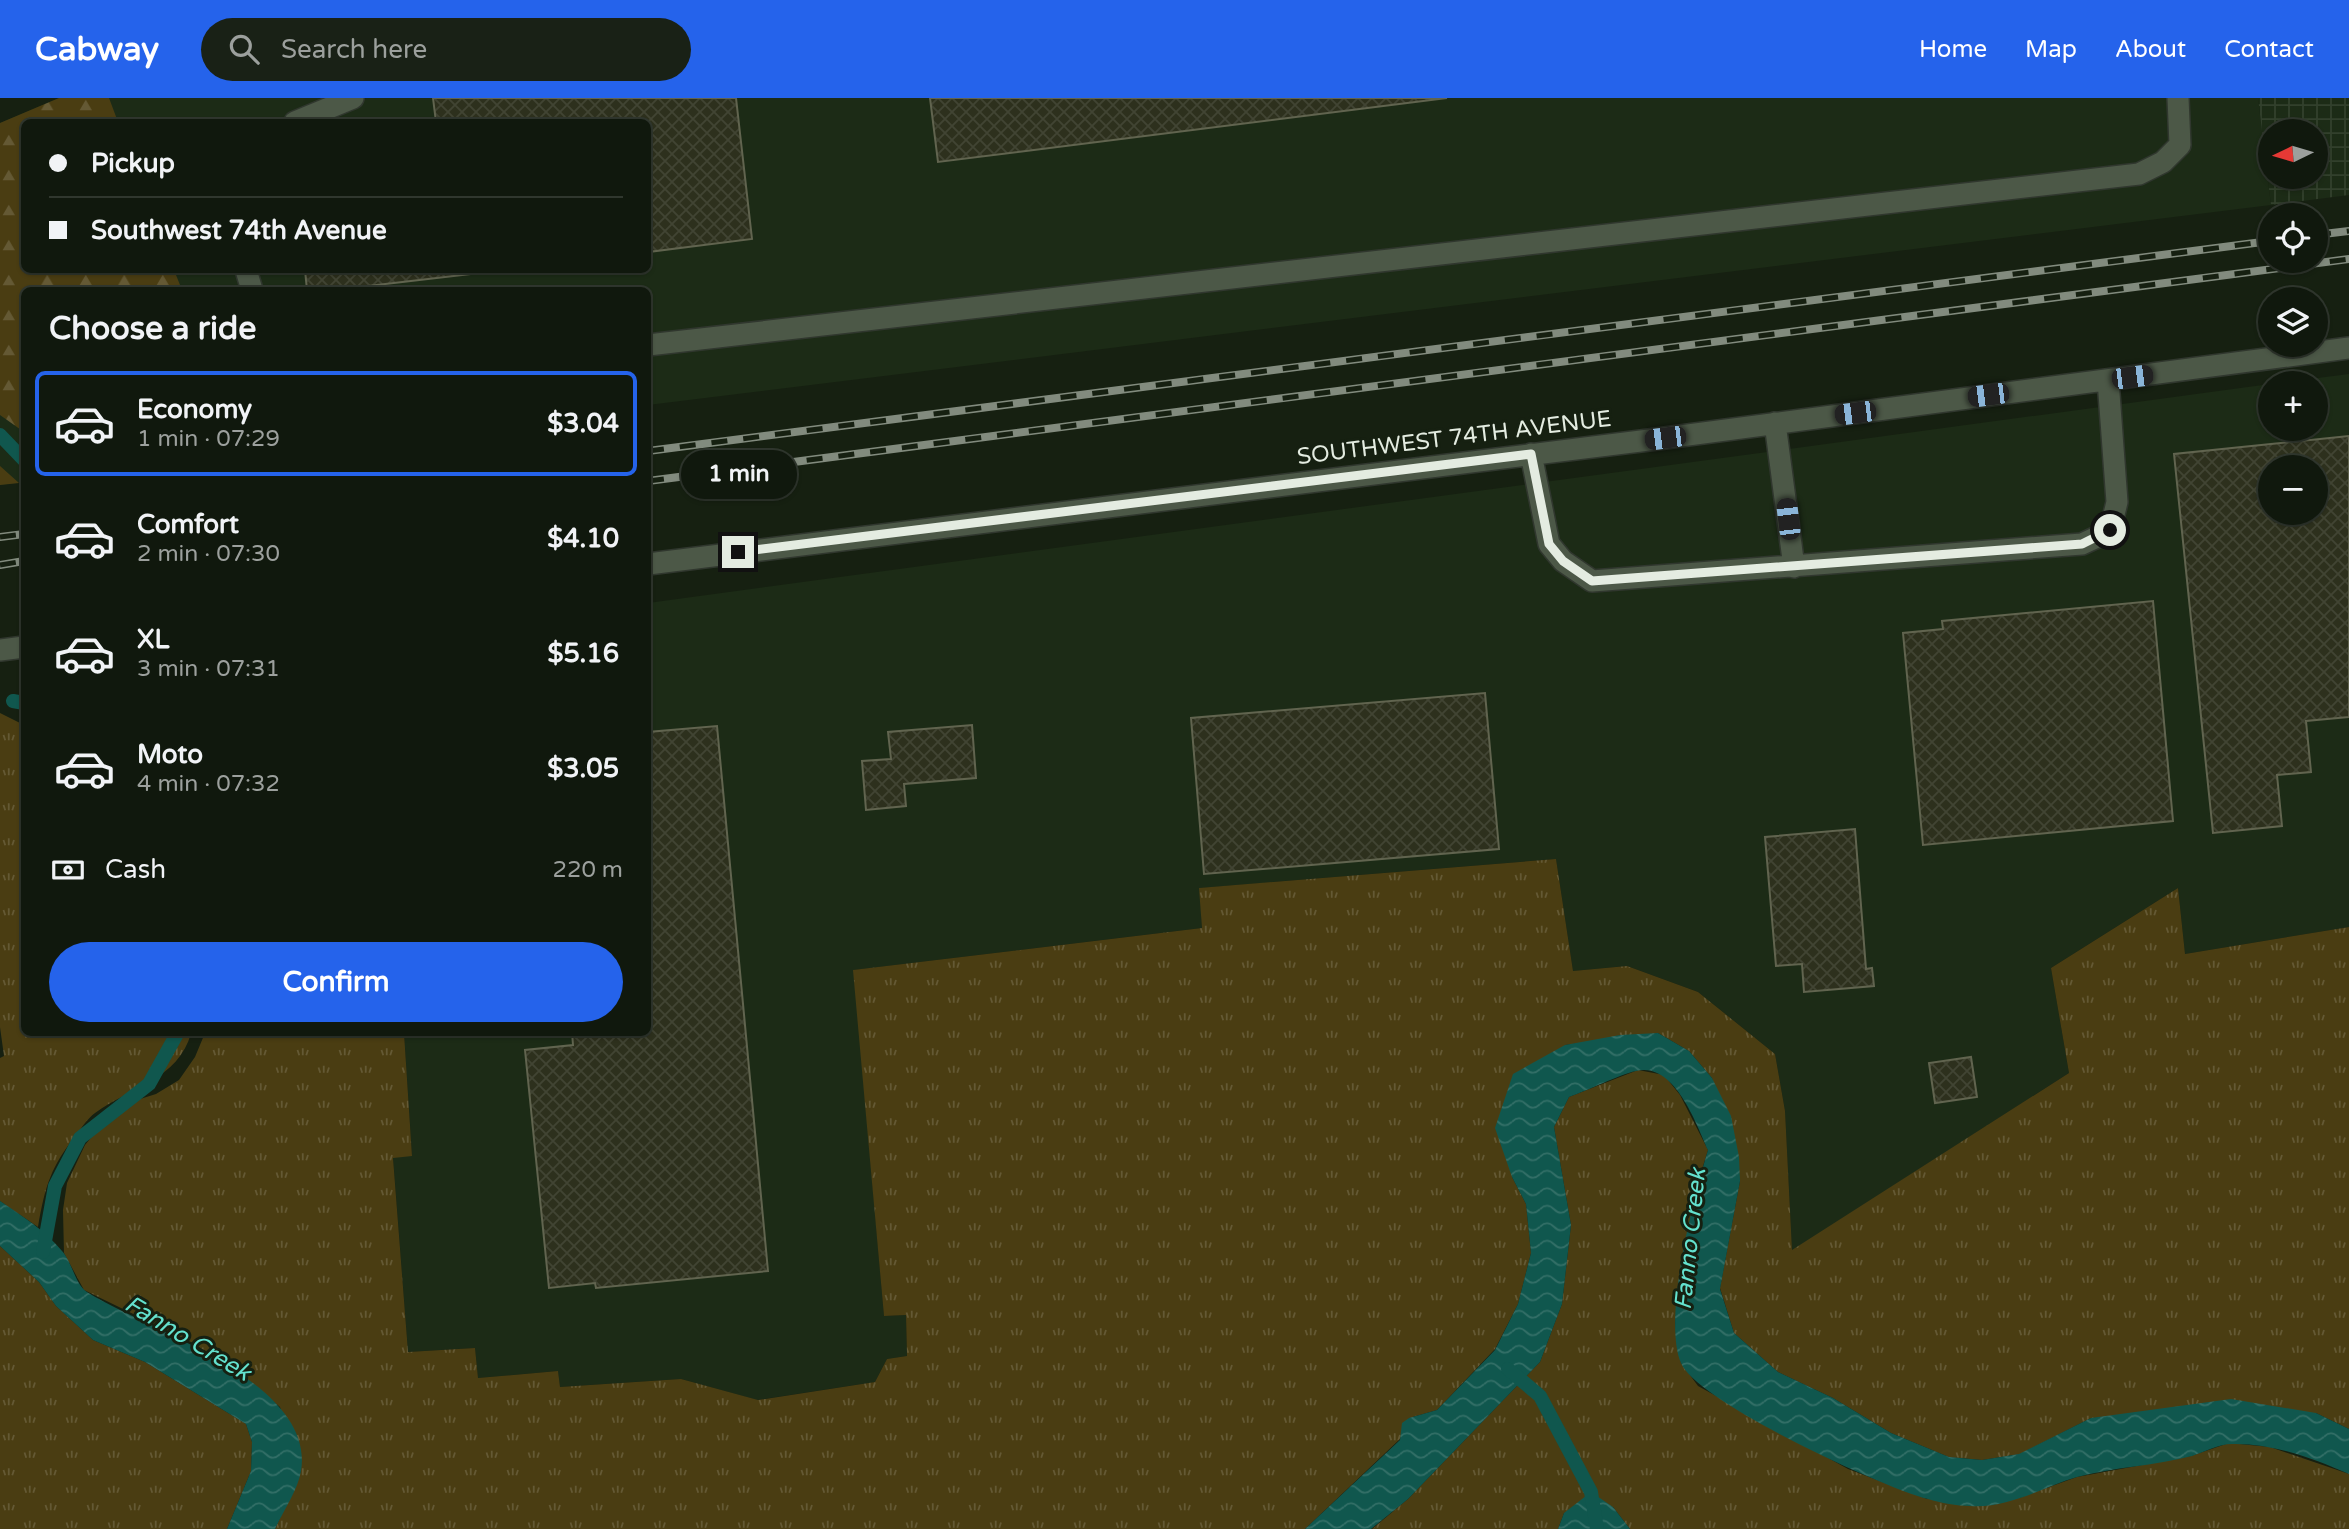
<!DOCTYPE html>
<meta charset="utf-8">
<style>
body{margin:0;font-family:"Varela Round",sans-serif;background:#192116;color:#f1f3f6;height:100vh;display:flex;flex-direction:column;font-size:26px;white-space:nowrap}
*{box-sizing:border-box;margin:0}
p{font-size:23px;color:#9ca09d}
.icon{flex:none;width:38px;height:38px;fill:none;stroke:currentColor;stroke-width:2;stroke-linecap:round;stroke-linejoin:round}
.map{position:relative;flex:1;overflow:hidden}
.drawer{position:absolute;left:21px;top:189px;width:630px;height:749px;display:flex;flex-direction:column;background:#10180d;border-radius:10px;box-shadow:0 2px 5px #0004,0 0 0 2px #30372e}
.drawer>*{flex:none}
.guide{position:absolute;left:21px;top:21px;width:630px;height:154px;border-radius:10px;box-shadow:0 2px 5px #0004,0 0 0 2px #30372e;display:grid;align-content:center;height:154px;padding:0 28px;background:#10180d}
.needle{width:46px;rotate:265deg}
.tools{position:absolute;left:2258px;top:21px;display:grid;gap:14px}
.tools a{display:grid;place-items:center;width:70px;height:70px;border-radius:50%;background:#10180d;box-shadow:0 2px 5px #0004,0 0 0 2px #30372e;font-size:35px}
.end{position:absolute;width:32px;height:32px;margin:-16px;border:9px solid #e4ece1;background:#111;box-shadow:0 0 0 4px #111}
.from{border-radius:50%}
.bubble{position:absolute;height:49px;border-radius:24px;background:#10180d;box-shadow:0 2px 5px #0004,0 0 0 2px #30372e;font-size:23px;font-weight:700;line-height:49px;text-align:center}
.car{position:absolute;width:21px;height:42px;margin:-21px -10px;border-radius:9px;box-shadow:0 0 5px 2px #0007;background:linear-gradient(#222 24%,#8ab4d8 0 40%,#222 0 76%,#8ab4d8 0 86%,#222 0)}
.guide b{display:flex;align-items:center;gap:24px;height:66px;font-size:26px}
.guide b+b{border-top:2px solid #30372e}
.guide i{width:18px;height:18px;background:#f1f3f6}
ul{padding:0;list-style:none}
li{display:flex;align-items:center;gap:21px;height:105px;margin:0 14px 10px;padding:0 14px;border:4px solid transparent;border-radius:10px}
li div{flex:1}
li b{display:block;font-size:26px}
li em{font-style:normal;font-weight:700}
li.active{border-color:#2563eb}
li>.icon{width:63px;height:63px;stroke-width:1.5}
h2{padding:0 28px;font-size:32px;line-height:84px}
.pay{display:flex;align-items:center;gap:18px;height:77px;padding:0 28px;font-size:26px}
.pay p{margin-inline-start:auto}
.primary-button{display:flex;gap:14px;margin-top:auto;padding:14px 28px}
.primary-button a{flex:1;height:80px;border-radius:42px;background:#2563eb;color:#fff;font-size:28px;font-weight:700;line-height:80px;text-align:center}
header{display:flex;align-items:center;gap:42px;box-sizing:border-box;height:98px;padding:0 35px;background:#2563eb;color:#fff}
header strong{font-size:33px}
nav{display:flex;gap:38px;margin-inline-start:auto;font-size:24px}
.search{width:490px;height:63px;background:#192116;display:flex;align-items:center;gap:18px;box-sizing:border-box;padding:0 24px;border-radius:38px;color:#9ca09d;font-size:26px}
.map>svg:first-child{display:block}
.built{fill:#1c2b16;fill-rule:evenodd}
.industrial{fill:url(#industrial-grid);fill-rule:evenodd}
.grass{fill:url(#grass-tufts)}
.forest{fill:url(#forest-firs)}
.water{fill:url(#water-waves)}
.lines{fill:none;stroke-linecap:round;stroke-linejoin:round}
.stream{stroke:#10574e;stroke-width:14}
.building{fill:url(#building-cross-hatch);stroke:#61644f;stroke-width:2;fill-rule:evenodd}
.minor-casing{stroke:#30372e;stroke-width:24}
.minor{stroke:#4c5847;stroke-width:21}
.rail-casing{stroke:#828b7e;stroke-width:8}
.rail{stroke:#162011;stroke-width:5;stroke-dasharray:16;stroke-linecap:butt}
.route{stroke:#e4ece1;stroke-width:9}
.labels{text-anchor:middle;stroke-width:6;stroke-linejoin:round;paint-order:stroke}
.street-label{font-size:23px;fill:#e4ece1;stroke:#162011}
.water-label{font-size:24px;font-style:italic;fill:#63e1ce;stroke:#162011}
</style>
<header>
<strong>Cabway</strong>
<div class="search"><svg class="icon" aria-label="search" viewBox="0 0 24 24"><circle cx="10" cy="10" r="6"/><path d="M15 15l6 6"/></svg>Search here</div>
<nav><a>Home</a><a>Map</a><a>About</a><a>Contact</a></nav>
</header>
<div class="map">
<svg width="2349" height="1431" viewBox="0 0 2349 1431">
<defs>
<pattern id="industrial-grid" width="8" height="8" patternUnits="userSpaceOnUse" patternTransform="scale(1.75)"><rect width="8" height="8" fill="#1c2b16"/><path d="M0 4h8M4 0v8" fill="none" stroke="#32402c"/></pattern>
<pattern id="grass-tufts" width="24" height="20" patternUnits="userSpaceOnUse" patternTransform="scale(1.75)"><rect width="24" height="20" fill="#4a3d12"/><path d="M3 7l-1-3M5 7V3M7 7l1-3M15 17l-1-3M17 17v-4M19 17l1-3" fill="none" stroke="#645934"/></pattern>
<pattern id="forest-firs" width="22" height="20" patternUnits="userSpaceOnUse" patternTransform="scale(1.75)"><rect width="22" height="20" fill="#4a3d12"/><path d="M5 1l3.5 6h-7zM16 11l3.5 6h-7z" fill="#645934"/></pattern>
<pattern id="water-waves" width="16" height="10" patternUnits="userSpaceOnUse" patternTransform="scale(1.75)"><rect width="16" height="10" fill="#10574e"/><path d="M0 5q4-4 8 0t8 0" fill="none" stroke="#336f67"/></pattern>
<pattern id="building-cross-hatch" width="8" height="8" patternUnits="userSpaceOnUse" patternTransform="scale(1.75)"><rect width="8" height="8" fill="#2d301d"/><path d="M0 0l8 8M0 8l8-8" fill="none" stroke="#414433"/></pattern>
</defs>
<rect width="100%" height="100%" fill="#162011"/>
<path class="built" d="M59,0H2258L2271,107L648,307V192H24V384L0,387V25ZM24,24H648V172H24Z
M2349,276V829L2185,856L2178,790L2051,870L2069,975L1792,1153L1785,1013L1775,956L1698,894L1627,868L1573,873L1556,761L1200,790L1202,830L854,872L884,1218L906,1217L907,1258L887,1261L875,1284L757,1302L681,1281L560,1289L558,1273L478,1280L475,1250L408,1254L393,1059L412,1057L404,935L648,934V505L2270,286V331H2315V285H2278ZM2270,369H2315V415H2270Z"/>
<path class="industrial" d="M2258,0H2349V97L2271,107ZM2270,33H2315V79H2270Z"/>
<path class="grass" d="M0,615L24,627V934L191,935C179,981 129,990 95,1015C88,1020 82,1029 77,1036C51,1068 45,1088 38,1129L0,1103V960L4,958L0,929Z
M1556,761L1573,873L1627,868L1698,894L1775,956L1785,1013L1792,1152L2069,975L2051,870L2178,790L2185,856L2349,829V1331L2316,1315L2091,1320L2020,1356L1982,1362L1949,1359L1891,1335L1833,1300L1778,1274L1734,1235L1720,1190L1740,1083L1712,980L1689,953L1658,935L1565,947L1512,1079L1526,1106L1531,1155L1518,1206L1495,1251L1437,1312L1409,1320L1400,1341L1305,1431H275L301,1373L280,1309L241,1276L193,1245L84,1192L64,1155L63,1112L67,1085L85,1047L98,1031L137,1002L156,996L179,982L195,959L205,935H404L412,1058L393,1060L408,1254L475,1250L478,1280L558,1273L560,1289L681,1281L758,1302L875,1284L887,1261L907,1258L906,1217L884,1218L853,872L1202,830L1199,790Z
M1638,972L1664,977L1680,997L1708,1052L1698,1084L1685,1152L1675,1225L1681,1265L1698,1288L1848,1371L1927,1401L2019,1400L2077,1379L2191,1358L2229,1345L2270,1349L2349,1376V1431H1630L1613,1409L1564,1415L1558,1431H1372L1408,1401L1540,1264L1562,1206L1571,1127L1554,1029L1569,999Z
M0,1148L39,1184L56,1208L93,1242L145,1264L246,1326L252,1344L251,1373L227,1431H0Z"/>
<path class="forest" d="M59,0H109L118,24H24V172H174L182,192H24V334L0,317V25Z
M0,368L19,385L0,387Z"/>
<path class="water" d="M1658,935L1689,953L1712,980L1731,1018L1739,1059L1740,1083L1720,1191L1734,1235L1778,1274L1833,1300L1891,1335L1949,1359L1982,1362L2019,1356L2091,1320L2231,1301L2316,1315L2349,1331V1376C2312,1360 2272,1345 2232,1346C2219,1346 2204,1354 2192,1358C2154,1368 2114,1369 2077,1379C2043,1389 2007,1411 1970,1408C1957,1408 1941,1405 1928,1401C1884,1390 1697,1304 1681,1265C1662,1221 1694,1098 1708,1052C1696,1025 1674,963 1636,973C1618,977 1589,992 1569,999L1554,1029L1571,1127L1562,1206L1540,1264L1408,1401L1371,1431H1305L1400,1342L1402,1325L1409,1320L1437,1312L1495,1252L1518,1206L1531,1155L1526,1106L1512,1079L1495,1030L1513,976L1565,947L1620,937Z
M0,1103C22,1118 45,1132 62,1153C72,1164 75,1186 87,1194C145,1231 316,1283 301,1373C298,1392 283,1413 275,1431H227L251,1373L252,1344L246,1326L145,1264L93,1242L56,1208L39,1184L0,1148Z
M1591,1394L1613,1409L1630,1431H1558L1564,1415Z"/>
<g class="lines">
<path class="stream" d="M0,337L24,362
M13,603L24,605
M43,1154L55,1088L80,1040L149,986L178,934
M1508,1271L1540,1298L1591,1394L1597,1431"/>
</g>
<path class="building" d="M433,0H736L752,141L648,154V24H436Z
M930,0H1447L938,64Z
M305,172H505L334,192H307Z
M2349,338V619L2306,623L2311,674L2277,677L2282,728L2213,735L2174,356ZM2270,369H2315V415H2270Z
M2153,503L2173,723L1923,747L1903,535L1943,531L1942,523Z
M1485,595L1499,751L1204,776L1191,620Z
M972,627L976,680L904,686L906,708L866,712L862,663L891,661L888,634Z
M717,628L768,1173L596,1190L595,1185L549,1190L525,952L573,947L572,934H648V634Z
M1855,731L1866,871L1872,870L1874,888L1804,894L1802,866L1776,868L1765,739Z
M1971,959L1977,999L1935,1005L1929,965Z"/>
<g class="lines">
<defs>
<path id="minor" d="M295,24L353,0
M246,172L252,192
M648,247L2139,76L2163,64L2180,47L2178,0
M1775,325L1794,469
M1531,356L1549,446L1563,463L1592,483L2082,446L2110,433L2117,404L2108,282
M648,466L1665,340L2349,250
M0,552L24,549"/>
</defs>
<use href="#minor" class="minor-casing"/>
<use href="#minor" class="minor"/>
<defs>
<path id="rail" d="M2315,137L2349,133
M648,353L2270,143
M648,383L2349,161
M0,439L24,436
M0,467L24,463"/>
</defs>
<use href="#rail" class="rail-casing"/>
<use href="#rail" class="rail"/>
</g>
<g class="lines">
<path class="route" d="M738,454L1531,356L1549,446L1563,463L1592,483L2082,446L2110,432"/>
</g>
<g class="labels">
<g class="street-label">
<text transform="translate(1454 339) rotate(-7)" y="8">SOUTHWEST 74TH AVENUE</text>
</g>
<g class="water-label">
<text transform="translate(1690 1141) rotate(-84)" y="8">Fanno Creek</text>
<text transform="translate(188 1240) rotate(31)" y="8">Fanno Creek</text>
</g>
</g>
</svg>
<div class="tools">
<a><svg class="needle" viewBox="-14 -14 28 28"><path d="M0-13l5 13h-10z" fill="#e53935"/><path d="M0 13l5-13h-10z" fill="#9ca09d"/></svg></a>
<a><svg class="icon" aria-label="locate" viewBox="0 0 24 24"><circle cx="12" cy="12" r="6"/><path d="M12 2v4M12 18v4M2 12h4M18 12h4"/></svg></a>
<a><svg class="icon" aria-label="layers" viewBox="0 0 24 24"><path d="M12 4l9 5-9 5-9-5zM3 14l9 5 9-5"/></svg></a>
<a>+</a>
<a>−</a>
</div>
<i class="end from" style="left:2110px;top:432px"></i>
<i class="end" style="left:738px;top:454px"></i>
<div class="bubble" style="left:681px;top:352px;width:116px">1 min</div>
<i class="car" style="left:2132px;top:279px;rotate:83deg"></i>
<i class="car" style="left:1988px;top:297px;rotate:263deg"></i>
<i class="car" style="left:1855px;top:315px;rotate:263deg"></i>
<i class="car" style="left:1665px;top:340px;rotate:263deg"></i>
<i class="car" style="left:1788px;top:421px;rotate:353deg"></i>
<div class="guide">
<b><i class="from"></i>Pickup</b>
<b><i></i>Southwest 74th Avenue</b>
</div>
<section class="drawer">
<h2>Choose a ride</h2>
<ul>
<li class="active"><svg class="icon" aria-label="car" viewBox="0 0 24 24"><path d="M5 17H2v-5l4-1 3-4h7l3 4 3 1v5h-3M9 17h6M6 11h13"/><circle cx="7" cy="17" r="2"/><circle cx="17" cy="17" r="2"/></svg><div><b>Economy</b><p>1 min · 07:29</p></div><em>$3.04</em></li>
<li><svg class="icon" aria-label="car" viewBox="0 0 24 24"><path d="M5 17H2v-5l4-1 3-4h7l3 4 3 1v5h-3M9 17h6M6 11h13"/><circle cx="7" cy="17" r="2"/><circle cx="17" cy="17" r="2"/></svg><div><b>Comfort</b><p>2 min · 07:30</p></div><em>$4.10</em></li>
<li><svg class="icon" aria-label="car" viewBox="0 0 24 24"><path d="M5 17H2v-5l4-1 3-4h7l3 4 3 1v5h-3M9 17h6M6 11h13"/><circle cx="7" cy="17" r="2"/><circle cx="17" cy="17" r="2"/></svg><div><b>XL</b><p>3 min · 07:31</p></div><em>$5.16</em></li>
<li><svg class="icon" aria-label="car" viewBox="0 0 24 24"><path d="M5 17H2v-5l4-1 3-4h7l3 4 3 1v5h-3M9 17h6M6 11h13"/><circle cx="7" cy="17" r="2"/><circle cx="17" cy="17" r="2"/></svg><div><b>Moto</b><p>4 min · 07:32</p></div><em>$3.05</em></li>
</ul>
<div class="pay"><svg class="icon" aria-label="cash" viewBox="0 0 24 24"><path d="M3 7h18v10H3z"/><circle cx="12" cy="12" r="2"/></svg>Cash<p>220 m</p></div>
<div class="primary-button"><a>Confirm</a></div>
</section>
</div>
